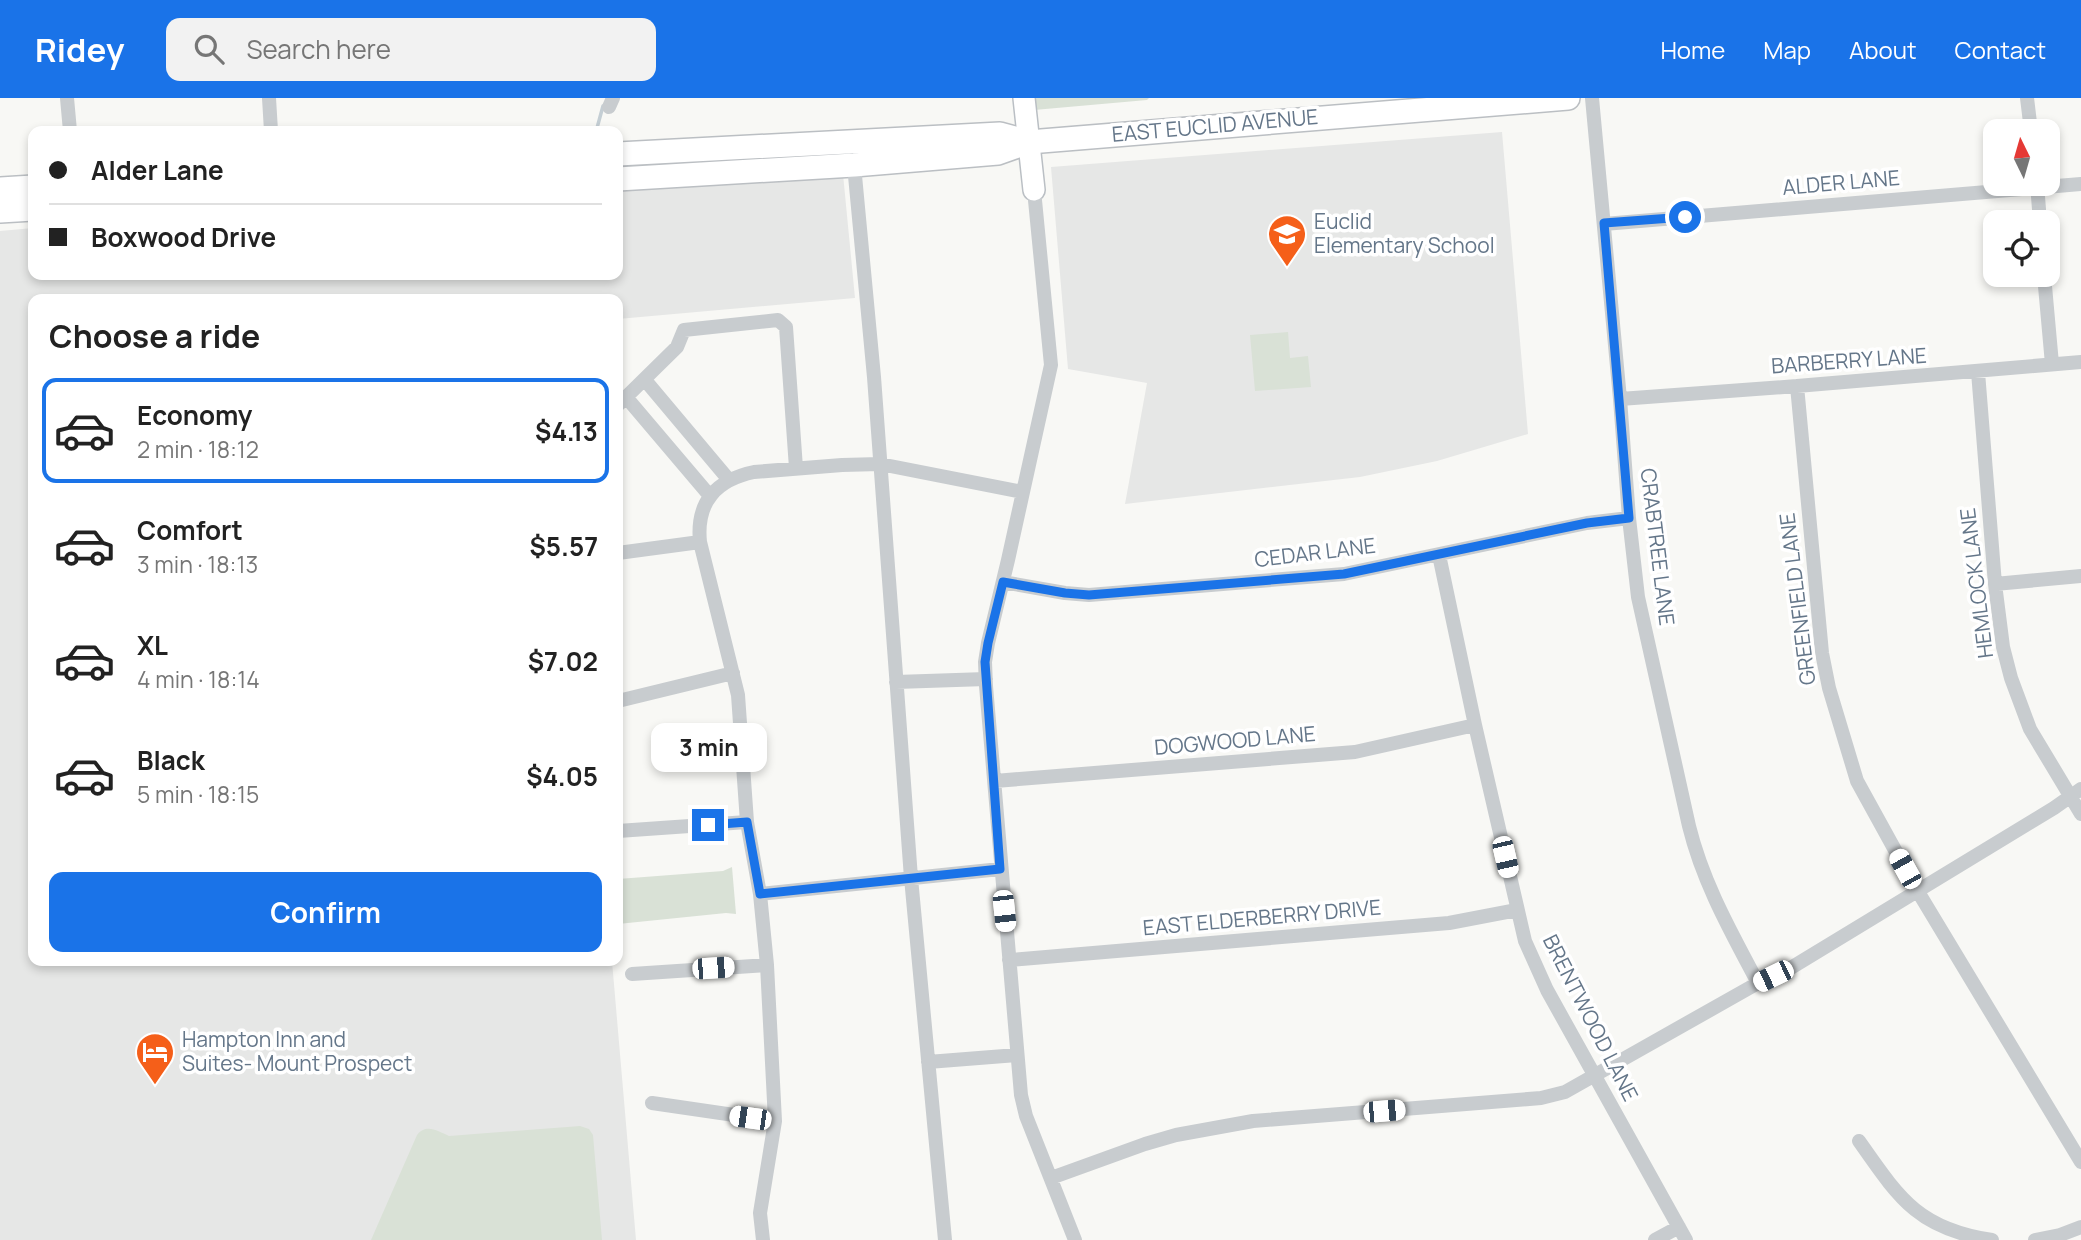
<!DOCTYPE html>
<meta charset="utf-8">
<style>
body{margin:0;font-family:Manrope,sans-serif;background:#f2f2f2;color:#222;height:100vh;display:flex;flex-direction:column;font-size:26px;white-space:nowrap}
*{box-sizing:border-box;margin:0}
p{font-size:23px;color:#767676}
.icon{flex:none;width:38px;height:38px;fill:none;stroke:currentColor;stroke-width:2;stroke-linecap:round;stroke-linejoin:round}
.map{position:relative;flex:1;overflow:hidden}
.sheet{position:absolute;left:28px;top:196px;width:595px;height:672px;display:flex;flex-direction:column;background:#fff;border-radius:14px;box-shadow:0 4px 10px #0003}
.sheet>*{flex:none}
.guide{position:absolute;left:28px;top:28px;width:595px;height:154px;border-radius:14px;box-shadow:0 4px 10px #0003;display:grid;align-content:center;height:154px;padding:0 21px;background:#fff}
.needle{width:46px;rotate:355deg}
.fabs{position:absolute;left:1983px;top:21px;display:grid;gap:14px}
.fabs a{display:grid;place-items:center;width:77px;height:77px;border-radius:14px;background:#fff;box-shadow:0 4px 10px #0003;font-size:35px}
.end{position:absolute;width:32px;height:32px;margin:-16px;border:9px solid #1a73e8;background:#fff;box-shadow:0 0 0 4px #fff}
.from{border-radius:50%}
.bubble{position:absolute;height:49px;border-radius:14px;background:#fff;box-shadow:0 4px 10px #0003;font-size:23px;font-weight:700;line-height:49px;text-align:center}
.car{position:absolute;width:21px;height:42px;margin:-21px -10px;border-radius:9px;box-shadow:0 0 5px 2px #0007;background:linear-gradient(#fff 24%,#345 0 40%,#fff 0 76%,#345 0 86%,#fff 0)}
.guide b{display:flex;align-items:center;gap:24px;height:66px;font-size:26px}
.guide b+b{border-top:2px solid #e0e0e0}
.guide i{width:18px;height:18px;background:#222}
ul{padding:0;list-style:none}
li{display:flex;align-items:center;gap:21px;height:105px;margin:0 14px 10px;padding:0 7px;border:4px solid transparent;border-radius:14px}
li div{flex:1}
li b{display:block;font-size:26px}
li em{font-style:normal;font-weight:700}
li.active{border-color:#1a73e8}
li>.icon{width:63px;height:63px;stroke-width:1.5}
h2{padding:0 21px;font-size:32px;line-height:84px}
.action{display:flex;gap:14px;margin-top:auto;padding:14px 21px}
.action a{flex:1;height:80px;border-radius:14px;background:#1a73e8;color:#fff;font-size:28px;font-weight:700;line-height:80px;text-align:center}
header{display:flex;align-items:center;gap:42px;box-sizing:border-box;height:98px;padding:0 35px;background:#1a73e8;color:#fff}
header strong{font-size:33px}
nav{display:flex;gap:38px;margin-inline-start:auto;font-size:24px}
.search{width:490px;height:63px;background:#f2f2f2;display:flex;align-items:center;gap:18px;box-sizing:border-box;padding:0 24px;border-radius:14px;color:#767676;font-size:26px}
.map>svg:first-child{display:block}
.built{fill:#e6e7e6}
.green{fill:#d9e1d6}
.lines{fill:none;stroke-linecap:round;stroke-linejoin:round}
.stream{stroke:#c4ced4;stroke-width:3.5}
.secondary-casing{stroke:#babfc4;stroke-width:24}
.primary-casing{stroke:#bbbfc3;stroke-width:26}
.street{stroke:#c8cccf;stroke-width:14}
.secondary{stroke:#fff;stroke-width:21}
.primary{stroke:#fff;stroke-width:23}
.route{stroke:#1a73e8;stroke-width:9}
.labels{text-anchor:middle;stroke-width:7;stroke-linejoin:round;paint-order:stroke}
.street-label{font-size:21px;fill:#647689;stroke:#fff}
.poi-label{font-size:21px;fill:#647689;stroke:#fff;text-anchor:start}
</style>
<header>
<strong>Ridey</strong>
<div class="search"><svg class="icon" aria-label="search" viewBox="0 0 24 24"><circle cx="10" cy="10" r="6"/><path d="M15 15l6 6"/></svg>Search here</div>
<nav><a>Home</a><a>Map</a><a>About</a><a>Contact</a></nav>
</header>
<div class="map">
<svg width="2081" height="1142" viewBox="0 0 2081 1142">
<rect width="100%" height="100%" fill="#f8f8f5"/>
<path class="built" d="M1502,34L1528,336L1437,363L1360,379L1125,406L1147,285L1068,271L1051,69Z
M843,76L855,200L618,221V201H33V863H612L636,1142H0V133L33,130V177H618V87Z"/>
<path class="green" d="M1033,0H1149L1147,2L1034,12Z
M1288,234L1290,260L1308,258L1311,289L1255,293L1250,237Z
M732,769L736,816L726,815L618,826V781L723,773Z
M580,1028L589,1031L593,1037L602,1142H371L417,1037C426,1025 438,1033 449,1038Z"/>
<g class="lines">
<path class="stream" d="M597,30L603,8"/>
<defs>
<path id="secondary" d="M1024,0L1034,92"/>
<path id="primary" d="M618,56L1000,36L1029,44
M618,81L854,67L998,55L1029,44L1568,0
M0,91L33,89
M0,113L33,111"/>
</defs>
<use href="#secondary" class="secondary-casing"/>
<use href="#primary" class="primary-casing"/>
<path class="street" d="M67,0L70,33
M269,0L271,33
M1592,0L1620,301L1629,420L1638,499L1689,728C1703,785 1731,834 1758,885
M2027,0L2031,33
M609,9L613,0
M854,67L874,279L911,780L945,1142
M2037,86L2040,124
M1034,92L1051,267L1008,462L988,545L985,564L986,588L1021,997L1026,1018L1075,1142
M1604,126L2081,86
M2044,177L2052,266
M1978,274L1995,486L2003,549L2011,580L2030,631L2081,716
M645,282L729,382
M1797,288L1822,555L1829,590L1857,683L1917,792L2081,1064
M626,299L710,398
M1620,301L1797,288L2081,264
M618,307L677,249L684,232L778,222L786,229L796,370
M618,455L700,444
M1439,457L1475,627L1525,843L1547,892L1686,1142
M1003,484L1065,495L1089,497L1344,476L1587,425L1629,420
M1995,486L2081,478
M896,584L986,581
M618,603L733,575
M995,683L1355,654L1475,627
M618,733L747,724
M760,796L1000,771
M1009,862L1449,825L1517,812
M632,876L767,867
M928,964L1017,957
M652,1005L775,1023
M1859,1043C1899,1100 1918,1131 1992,1142
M1051,1080L1145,1046L1176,1037L1253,1023L1541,1000L1565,994L1758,885L1789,871L2054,710L2081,691
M763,1142L760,1115L775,1023L767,867L760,796L747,724L738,597L700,444C696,404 716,382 754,374L842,367L880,366L1023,394
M1655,1142L1679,1129
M2035,1142L2060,1137L2081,1129"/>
<use href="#secondary" class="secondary"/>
<use href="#primary" class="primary"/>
</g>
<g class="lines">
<path class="route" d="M708,727L747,724L760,796L1000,771L985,564L988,545L1003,484L1065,495L1089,497L1344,476L1587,425L1629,420L1604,125L1685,119"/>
</g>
<defs>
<symbol id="school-pin" viewBox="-11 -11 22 30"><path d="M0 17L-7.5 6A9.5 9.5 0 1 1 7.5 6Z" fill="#f55f19" stroke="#fff"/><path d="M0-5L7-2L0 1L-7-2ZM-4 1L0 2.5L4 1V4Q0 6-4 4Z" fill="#fff"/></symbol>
<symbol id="hotel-pin" viewBox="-11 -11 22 30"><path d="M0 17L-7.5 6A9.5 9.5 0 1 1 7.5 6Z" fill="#f55f19" stroke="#fff"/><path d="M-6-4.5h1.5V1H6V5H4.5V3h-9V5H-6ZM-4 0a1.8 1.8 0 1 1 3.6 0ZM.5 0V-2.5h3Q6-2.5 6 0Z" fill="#fff"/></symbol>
</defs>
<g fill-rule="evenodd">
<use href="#school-pin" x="1265" y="114" width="44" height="60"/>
<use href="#hotel-pin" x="133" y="932" width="44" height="60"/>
</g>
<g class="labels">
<g class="street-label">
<text transform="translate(1215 28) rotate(-5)" y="7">EAST EUCLID AVENUE</text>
<text transform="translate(1841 85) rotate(-5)" y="7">ALDER LANE</text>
<text transform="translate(1849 263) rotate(-4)" y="7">BARBERRY LANE</text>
<text transform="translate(1657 449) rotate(83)" y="7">CRABTREE LANE</text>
<text transform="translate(1315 455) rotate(-7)" y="7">CEDAR LANE</text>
<text transform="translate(1977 485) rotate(-97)" y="7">HEMLOCK LANE</text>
<text transform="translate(1798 501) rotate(-97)" y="7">GREENFIELD LANE</text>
<text transform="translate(1235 643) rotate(-5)" y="7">DOGWOOD LANE</text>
<text transform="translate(1262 820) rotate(-5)" y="7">EAST ELDERBERRY DRIVE</text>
<text transform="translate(1590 920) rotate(63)" y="7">BRENTWOOD LANE</text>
</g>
<g class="poi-label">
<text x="1314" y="131">Euclid<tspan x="1314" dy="24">Elementary School</tspan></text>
<text x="182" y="949">Hampton Inn and<tspan x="182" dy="24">Suites- Mount Prospect</tspan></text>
</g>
</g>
</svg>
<div class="fabs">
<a><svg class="needle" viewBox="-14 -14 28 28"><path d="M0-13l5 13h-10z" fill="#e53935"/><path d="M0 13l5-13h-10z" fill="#767676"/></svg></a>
<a><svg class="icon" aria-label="locate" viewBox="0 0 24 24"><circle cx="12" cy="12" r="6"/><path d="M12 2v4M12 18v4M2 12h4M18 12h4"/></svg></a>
</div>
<i class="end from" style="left:1685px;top:119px"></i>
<i class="end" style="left:708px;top:727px"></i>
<div class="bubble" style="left:651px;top:625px;width:116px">3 min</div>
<i class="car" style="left:1505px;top:759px;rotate:167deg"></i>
<i class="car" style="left:1905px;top:771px;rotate:331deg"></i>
<i class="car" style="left:1004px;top:813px;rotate:174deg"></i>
<i class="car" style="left:713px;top:870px;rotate:86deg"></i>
<i class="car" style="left:1773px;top:878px;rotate:244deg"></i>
<i class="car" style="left:1384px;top:1013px;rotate:85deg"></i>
<i class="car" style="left:750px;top:1020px;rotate:278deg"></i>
<div class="guide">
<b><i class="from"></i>Alder Lane</b>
<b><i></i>Boxwood Drive</b>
</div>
<section class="sheet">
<h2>Choose a ride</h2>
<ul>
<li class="active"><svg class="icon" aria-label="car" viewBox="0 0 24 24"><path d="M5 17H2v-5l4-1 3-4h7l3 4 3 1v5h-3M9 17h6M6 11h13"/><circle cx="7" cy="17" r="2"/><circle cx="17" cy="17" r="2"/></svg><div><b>Economy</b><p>2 min · 18:12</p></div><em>$4.13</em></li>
<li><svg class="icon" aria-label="car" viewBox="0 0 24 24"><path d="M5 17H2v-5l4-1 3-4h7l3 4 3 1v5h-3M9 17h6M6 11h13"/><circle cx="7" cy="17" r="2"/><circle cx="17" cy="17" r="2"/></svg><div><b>Comfort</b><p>3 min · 18:13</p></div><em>$5.57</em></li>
<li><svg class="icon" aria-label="car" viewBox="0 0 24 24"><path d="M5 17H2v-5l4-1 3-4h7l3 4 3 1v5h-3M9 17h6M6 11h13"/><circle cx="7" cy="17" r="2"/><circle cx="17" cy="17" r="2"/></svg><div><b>XL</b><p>4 min · 18:14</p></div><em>$7.02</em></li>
<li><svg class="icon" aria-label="car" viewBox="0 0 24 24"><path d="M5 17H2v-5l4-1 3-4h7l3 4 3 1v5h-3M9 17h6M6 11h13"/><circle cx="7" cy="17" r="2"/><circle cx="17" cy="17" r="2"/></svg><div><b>Black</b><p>5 min · 18:15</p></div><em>$4.05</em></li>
</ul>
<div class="action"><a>Confirm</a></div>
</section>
</div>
